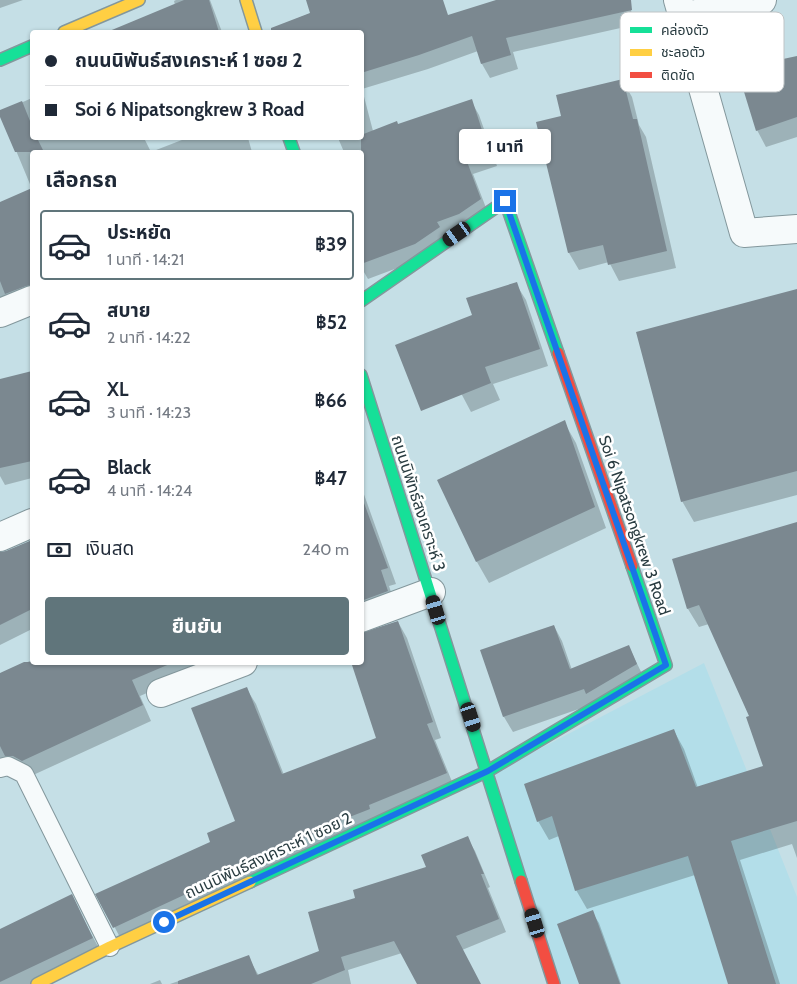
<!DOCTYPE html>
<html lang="th">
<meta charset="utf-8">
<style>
body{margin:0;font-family:Cabin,"Noto Sans Thai",sans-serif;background:#f6f6f7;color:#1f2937;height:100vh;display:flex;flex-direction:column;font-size:19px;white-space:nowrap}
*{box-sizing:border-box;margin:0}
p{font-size:16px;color:#747a83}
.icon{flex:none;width:28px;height:28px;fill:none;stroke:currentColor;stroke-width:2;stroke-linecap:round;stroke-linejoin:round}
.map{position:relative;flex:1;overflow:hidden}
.panel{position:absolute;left:30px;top:150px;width:334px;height:515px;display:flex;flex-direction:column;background:#fff;border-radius:5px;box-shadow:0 1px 4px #0004}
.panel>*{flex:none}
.top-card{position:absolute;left:30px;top:30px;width:334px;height:110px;border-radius:5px;box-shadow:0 1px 4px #0004;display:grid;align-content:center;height:110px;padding:0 15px;background:#fff}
.end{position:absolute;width:22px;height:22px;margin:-11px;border:6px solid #1a73e8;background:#fff;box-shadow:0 0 0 2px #fff}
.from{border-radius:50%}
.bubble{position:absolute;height:35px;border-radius:5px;background:#fff;box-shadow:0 1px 4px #0004;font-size:16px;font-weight:700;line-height:35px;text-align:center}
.car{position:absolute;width:15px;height:30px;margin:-15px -8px;border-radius:6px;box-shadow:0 0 4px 1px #0007;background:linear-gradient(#222 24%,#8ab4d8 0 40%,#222 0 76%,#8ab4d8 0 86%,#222 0)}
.top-card b{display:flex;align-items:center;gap:18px;height:48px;font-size:19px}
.top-card b+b{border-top:1px solid #e0e1e3}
.top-card i{width:12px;height:12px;background:#1f2937}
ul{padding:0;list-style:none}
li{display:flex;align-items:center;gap:15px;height:70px;margin:0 10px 8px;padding:0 5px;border:2px solid transparent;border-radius:5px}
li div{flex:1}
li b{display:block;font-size:19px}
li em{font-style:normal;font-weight:700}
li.active{border-color:#60757b}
li>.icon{width:45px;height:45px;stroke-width:1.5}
h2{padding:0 15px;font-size:22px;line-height:60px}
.pay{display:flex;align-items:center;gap:12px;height:55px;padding:0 15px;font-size:19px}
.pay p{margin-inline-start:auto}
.cta{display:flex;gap:10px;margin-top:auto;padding:10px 15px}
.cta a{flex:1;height:58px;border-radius:5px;background:#60757b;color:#fff;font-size:20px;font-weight:700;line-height:58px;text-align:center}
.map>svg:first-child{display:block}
.built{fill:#b3dee9}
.shadow{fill:#0003}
.building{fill:#7b8890}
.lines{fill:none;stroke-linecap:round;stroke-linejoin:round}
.lane-casing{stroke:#83979c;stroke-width:20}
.street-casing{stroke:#83979c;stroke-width:30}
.fast-casing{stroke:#83979c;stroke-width:14}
.slow-casing{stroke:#83979c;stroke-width:14}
.jam-casing{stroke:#83979c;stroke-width:14}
.lane{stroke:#f6fafb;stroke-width:18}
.street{stroke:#f6fafb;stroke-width:28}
.fast{stroke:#16e098;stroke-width:11}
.slow{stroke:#ffcf43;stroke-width:11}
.jam{stroke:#f24e42;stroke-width:11}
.route{stroke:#1a73e8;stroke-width:6}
.labels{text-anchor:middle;stroke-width:5;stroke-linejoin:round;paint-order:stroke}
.street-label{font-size:16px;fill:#293c41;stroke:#fff}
.key{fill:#fff;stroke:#bfc4c6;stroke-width:1}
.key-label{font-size:14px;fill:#293c41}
</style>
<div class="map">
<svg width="797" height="984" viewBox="0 0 797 984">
<rect width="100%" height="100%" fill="#c5dfe6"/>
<path class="built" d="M704,663L797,897V984H554L486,777Z"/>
<path class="shadow" d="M0,0H23L0,8Z
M176,0H210L222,32H122L120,28L175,5L174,1Z
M307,0H437L361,32H301L296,19L311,13Z
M500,0H629L634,25L513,52L518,69L490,78L482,64L478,51L428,69L362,89L373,131L398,125L471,101L479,115L497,166L473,174L488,213L424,258L368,279L361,267V152H344L338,138H361V43Z
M797,57V137L766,147L757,130Z
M622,80L632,97L639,125L646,137L676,268L619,281L609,262L579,270L569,253L537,123L563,117Z
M32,98V138H144L151,152H32V300L0,304V203L32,189L0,112Z
M187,138H248L252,152H151Z
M516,284L526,300L548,366L493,384L500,400L471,412L462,395L436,330L473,316Z
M797,290V495L694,522L682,501Z
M32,373V478L5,485L0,476V380Z
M564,422L576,443L606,528L489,583L477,562L438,480Z
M361,486L396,584L389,586L396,607L361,621Z
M797,523V858L792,844L740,860L780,984H730L695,875L587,909L576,890L559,836L549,840L538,821L674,731L684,749L698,788L765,767L750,717L709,624L699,627L688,609L673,560Z
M32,541V629L0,645V554L7,553Z
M398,622L407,638L441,738L435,740L455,789L123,943L97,894L212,842L237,822L246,688L256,704L284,775L378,739L361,662Z
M554,626L562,641L572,670L629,647L645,680L593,704L513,732L504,717L481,651Z
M32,660V662H218L140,696L151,721L31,776L6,773L0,778V675Z
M467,838L475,851L490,887L488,888L506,932L462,950L480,984H418L402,953L348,970L351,984H170L248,957L259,976L320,952L357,899L428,868Z
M71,896L102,954L40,984H0V930Z
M592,912L599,923L621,984H580Z
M160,980L162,984H150Z"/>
<path class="building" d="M184,0H209L219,32H107Z
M306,0H443L448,15L496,0H631L632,10L506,38L511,55L481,64L472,36L419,55L361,73V32H271V28L310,13Z
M797,56V117L756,131L737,69Z
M623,79L633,119H637L667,251L608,265L603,245L568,253L536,122L561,116L556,95Z
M472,99L489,152L466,159L481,199L459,214L437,222L440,227L415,244L361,264V135L397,121L398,124Z
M22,101L32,126V138H37L44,152H15L0,117V110Z
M32,188V285L26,286L5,294L0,281V202Z
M517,282L540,349L485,367L491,383L421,411L395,345L472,315L466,298Z
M797,289V471L681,502L636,332Z
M32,371V461L0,468V379Z
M565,420L595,507L476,562L437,480Z
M361,503H364L388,568L381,570L388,591L361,601Z
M797,522V821L731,841L776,984H728L688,856L575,891L552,816L537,822L524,784L674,729L696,787L763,766L746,717L749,716L699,605L687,609L672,559Z
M32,540V609L0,625V552L6,551Z
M398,621L433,722L427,724L447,773L369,805L370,809L329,825L330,827L288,845L289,846L113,928L95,894L210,842L207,833L235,821L191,708L247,687L282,774L376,738L351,662H361V633Z
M554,625L570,669L629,645L637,664L586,694L584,689L503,717L480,650Z
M24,662H172V663L132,680L143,705L22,761L13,756H5L0,746V673Z
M468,836L484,874H481L499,919L456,936L481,984H417L394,941L341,957L345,970L311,984H178V981L249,955L257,975L319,951L308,912L355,898L353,890L426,867L421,855Z
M72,894L93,938L0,982V929Z
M593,910L620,984H579L557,924Z"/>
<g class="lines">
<defs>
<path id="lane" d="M0,768L8,766L24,774L110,947"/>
<path id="street" d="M678,0L744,233L797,229
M682,17L762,0
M0,313L32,300
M0,537L32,523
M361,618L431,592
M161,693L243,662"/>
<path id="fast" d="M0,60L32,46
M289,138L294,152
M361,301L505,201L558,353
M361,375L521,881
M250,882L488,771L666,665L632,566"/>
<path id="slow" d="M246,0L256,32
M64,32L139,0
M37,984L110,947L250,882"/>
<path id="jam" d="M558,353L632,566
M521,881L554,984"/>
</defs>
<use href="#lane" class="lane-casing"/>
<use href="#street" class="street-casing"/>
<use href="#fast" class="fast-casing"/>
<use href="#slow" class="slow-casing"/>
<use href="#jam" class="jam-casing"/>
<use href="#lane" class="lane"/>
<use href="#street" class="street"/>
<use href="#fast" class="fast"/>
<use href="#slow" class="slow"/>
<use href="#jam" class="jam"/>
</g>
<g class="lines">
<path class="route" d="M164,922L488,771L666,665L505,201"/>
</g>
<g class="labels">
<g class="street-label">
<text transform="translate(419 503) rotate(72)" y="6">ถนนนิพัทธ์สงเคราะห์ 3</text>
<text transform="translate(635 525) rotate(71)" y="6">Soi 6 Nipatsongkrew 3 Road</text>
<text transform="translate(268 855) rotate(-25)" y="6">ถนนนิพันธ์สงเคราะห์ 1 ซอย 2</text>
</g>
</g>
<rect x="620" y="12" width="164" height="80" rx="8" class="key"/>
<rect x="630" y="27" width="22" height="6" fill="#16e098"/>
<rect x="630" y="49" width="22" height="7" fill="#ffcf43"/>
<rect x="630" y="72" width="22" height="6" fill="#f24e42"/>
<g class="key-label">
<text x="661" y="35">คล่องตัว</text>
<text x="661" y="57">ชะลอตัว</text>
<text x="661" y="80">ติดขัด</text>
</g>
</svg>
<i class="end from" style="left:164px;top:922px"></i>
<i class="end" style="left:505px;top:201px"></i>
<div class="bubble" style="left:459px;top:129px;width:92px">1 นาที</div>
<i class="car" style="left:457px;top:234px;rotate:235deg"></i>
<i class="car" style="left:436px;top:610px;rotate:343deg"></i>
<i class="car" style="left:471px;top:717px;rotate:162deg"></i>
<i class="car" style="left:535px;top:923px;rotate:343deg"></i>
<div class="top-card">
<b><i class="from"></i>ถนนนิพันธ์สงเคราะห์ 1 ซอย 2</b>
<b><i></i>Soi 6 Nipatsongkrew 3 Road</b>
</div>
<section class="panel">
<h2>เลือกรถ</h2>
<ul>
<li class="active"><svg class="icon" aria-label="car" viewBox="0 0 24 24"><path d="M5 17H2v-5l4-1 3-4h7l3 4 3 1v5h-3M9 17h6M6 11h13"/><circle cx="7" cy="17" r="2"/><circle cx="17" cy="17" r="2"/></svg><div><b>ประหยัด</b><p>1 นาที · 14:21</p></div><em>฿39</em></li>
<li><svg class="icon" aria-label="car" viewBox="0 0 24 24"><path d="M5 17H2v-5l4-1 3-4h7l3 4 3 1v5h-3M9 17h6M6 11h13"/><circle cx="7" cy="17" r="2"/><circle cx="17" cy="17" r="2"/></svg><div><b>สบาย</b><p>2 นาที · 14:22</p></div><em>฿52</em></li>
<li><svg class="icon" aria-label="car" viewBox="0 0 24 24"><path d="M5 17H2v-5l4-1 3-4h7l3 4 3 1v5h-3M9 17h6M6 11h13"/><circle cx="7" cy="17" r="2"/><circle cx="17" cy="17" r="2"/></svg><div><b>XL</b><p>3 นาที · 14:23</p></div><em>฿66</em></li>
<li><svg class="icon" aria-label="car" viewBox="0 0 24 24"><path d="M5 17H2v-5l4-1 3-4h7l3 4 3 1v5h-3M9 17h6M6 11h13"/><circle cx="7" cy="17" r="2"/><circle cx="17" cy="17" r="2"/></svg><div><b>Black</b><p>4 นาที · 14:24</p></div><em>฿47</em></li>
</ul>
<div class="pay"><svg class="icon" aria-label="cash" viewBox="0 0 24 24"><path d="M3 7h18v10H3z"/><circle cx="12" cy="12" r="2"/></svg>เงินสด<p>240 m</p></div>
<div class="cta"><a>ยืนยัน</a></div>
</section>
</div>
